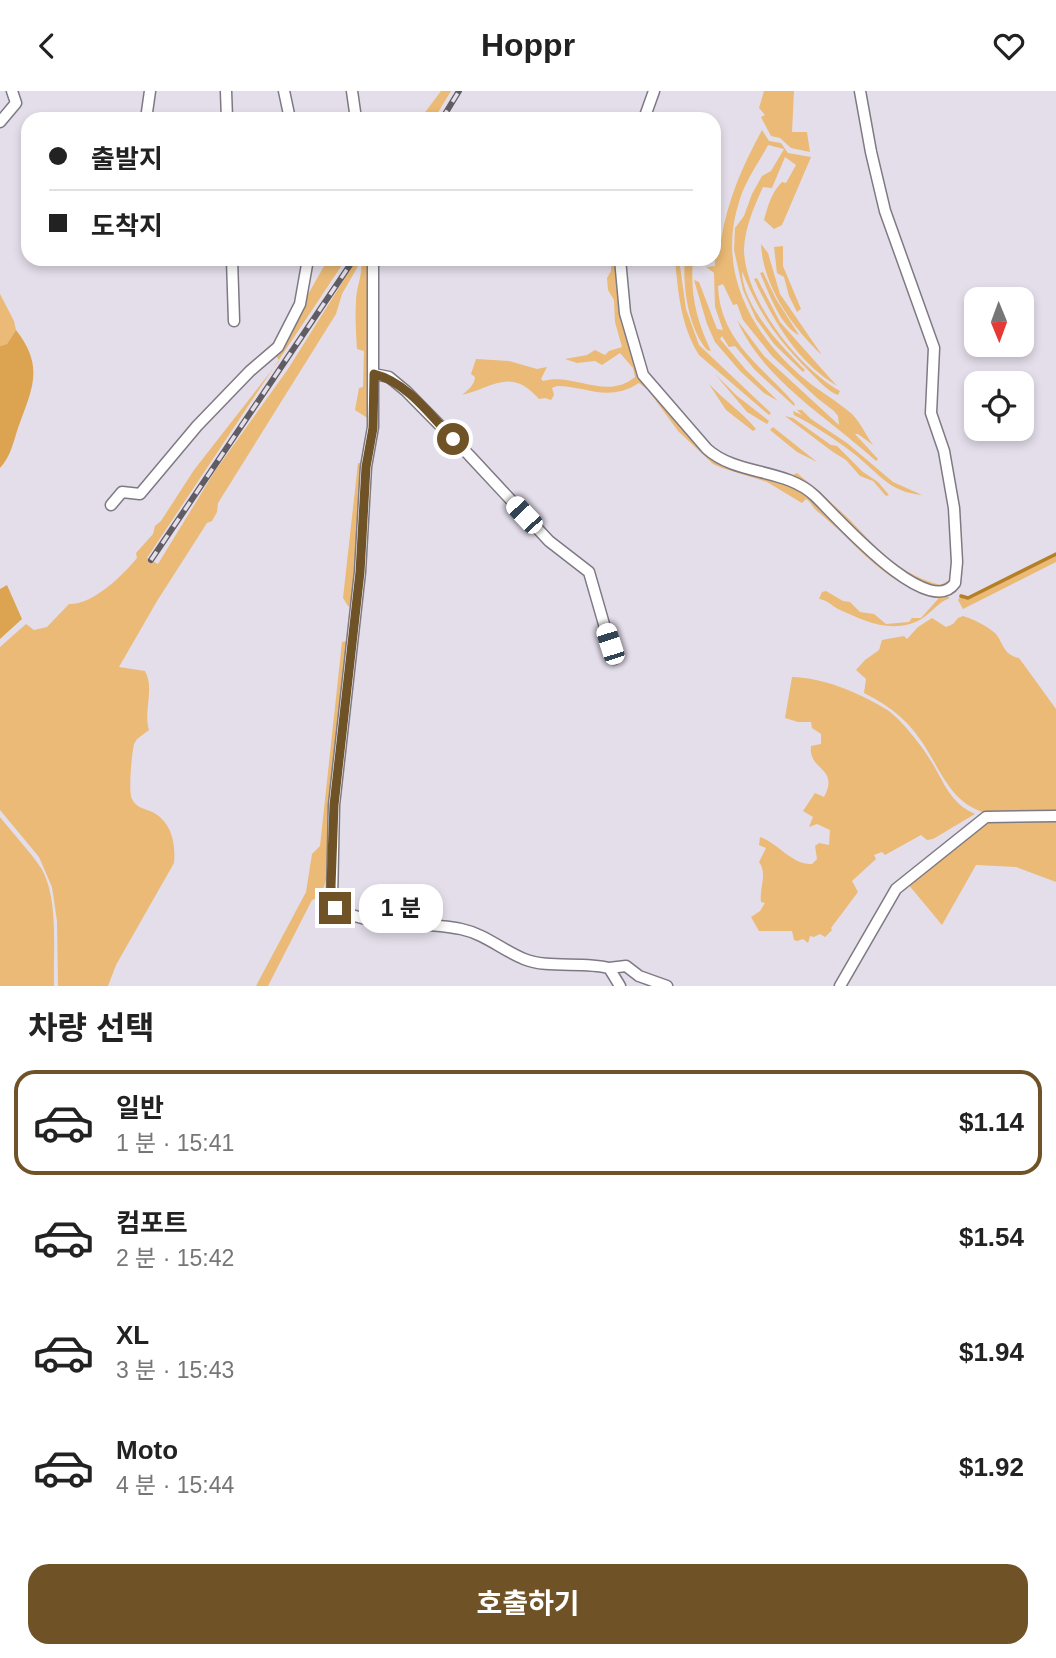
<!DOCTYPE html>
<html lang="ko">
<meta charset="utf-8">
<style>
body{margin:0;font-family:Helvetica,"Noto Sans KR",sans-serif;background:#f2f2f2;color:#222;height:100vh;display:flex;flex-direction:column;font-size:26px;white-space:nowrap}
*{box-sizing:border-box;margin:0}
p{font-size:23px;color:#767676}
.icon{flex:none;width:38px;height:38px;fill:none;stroke:currentColor;stroke-width:2;stroke-linecap:round;stroke-linejoin:round}
.map{position:relative;height:895px;overflow:hidden}
.panel{display:flex;flex-direction:column;background:#fff;flex:1}
.panel>*{flex:none}
.top-card{position:absolute;left:21px;top:21px;width:700px;height:154px;border-radius:21px;box-shadow:0 4px 10px #0003;display:grid;align-content:center;height:154px;padding:0 28px;background:#fff}
.needle{width:46px;rotate:179deg}
.tools{position:absolute;left:964px;top:196px;display:grid;gap:14px}
.tools a{display:grid;place-items:center;width:70px;height:70px;border-radius:14px;background:#fff;box-shadow:0 4px 10px #0003;font-size:35px}
.end{position:absolute;width:32px;height:32px;margin:-16px;border:9px solid #6f5226;background:#fff;box-shadow:0 0 0 4px #fff}
.from{border-radius:50%}
.bubble{position:absolute;height:49px;border-radius:21px;background:#fff;box-shadow:0 4px 10px #0003;font-size:23px;font-weight:700;line-height:49px;text-align:center}
.car{position:absolute;width:21px;height:42px;margin:-21px -10px;border-radius:9px;box-shadow:0 0 5px 2px #0007;background:linear-gradient(#fff 24%,#345 0 40%,#fff 0 76%,#345 0 86%,#fff 0)}
.top-card b{display:flex;align-items:center;gap:24px;height:66px;font-size:26px}
.top-card b+b{border-top:2px solid #e0e0e0}
.top-card i{width:18px;height:18px;background:#222}
ul{padding:0;list-style:none}
li{display:flex;align-items:center;gap:21px;height:105px;margin:0 14px 10px;padding:0 14px;border:4px solid transparent;border-radius:21px}
li div{flex:1}
li b{display:block;font-size:26px}
li em{font-style:normal;font-weight:700}
li.selected{border-color:#6f5226}
li>.icon{width:63px;height:63px;stroke-width:1.5}
h2{padding:0 28px;font-size:32px;line-height:84px}
.action{display:flex;gap:14px;margin-top:auto;padding:14px 28px}
.action a{flex:1;height:80px;border-radius:21px;background:#6f5226;color:#fff;font-size:28px;font-weight:700;line-height:80px;text-align:center}
header{display:flex;justify-content:space-between;align-items:center;height:91px;padding:0 28px;background:#fff;font-size:32px;font-weight:700}
.map>svg:first-child{display:block}
.green{fill:#eaba76}
.forest{fill:#dca450}
.lines{fill:none;stroke-linecap:round;stroke-linejoin:round}
.stream{stroke:#b57f26;stroke-width:3.5}
.street-casing{stroke:#7e7983;stroke-width:13}
.street{stroke:#fff;stroke-width:10}
.rail-casing{stroke:#605c64;stroke-width:6}
.rail{stroke:#e4deea;stroke-width:3.5;stroke-dasharray:10;stroke-linecap:butt}
.route{stroke:#6f5226;stroke-width:9}
</style>
<header><svg class="icon" aria-label="back" viewBox="0 0 24 24"><path d="M15 5l-7 7 7 7"/></svg>Hoppr<svg class="icon" aria-label="heart" viewBox="0 0 24 24"><path d="M12 20l-8-8c-3-5 5-10 8-4 3-6 11-1 8 4z"/></svg></header>
<div class="map">
<svg width="1056" height="895" viewBox="0 0 1056 895">
<rect width="100%" height="100%" fill="#e4deea"/>
<path class="green" d="M441,0H451L434,28H420Z
M764,0H794L792,41H807L810,61L791,57L780,47L771,45L761,26L765,24L759,17Z
M762,39L769,50L781,52L788,62L811,66L782,134L774,138L764,129C768,115 771,102 782,91L786,92L796,74L785,66L772,97L763,96C754,116 745,136 744,158C744,207 798,277 840,300L838,304C827,300 817,288 809,280C776,247 759,222 742,180C742,215 782,256 805,279L803,281L774,253L756,228L743,199L734,159L735,137L744,125L752,103L762,85L771,80L784,58L768,54C758,73 745,90 739,111C717,179 750,241 801,285C817,299 836,309 852,323C860,331 866,344 873,354L858,343H855L878,368L876,370C828,326 764,290 737,229L764,265L839,334L838,325L834,320L817,307L772,265L743,229L737,213L733,214L723,193L718,195C720,250 762,275 795,313L794,315L755,279L735,255L729,256L722,245L720,248L746,279L778,310L764,302L740,280L715,251L707,233L694,189L699,191L717,238L723,239L715,216L714,182L706,176L715,175L714,148L721,149C728,108 742,76 762,39Z
M761,153L768,162L780,203L822,264C792,236 763,195 761,153Z
M783,155V175L801,218L797,221L789,205L784,186L777,182L774,156Z
M328,168H346L147,467L158,473L215,380L288,278L357,168H368L369,328L355,319L359,297L363,296L364,260L357,258C356,242 355,226 356,210C356,196 363,184 361,170L342,203L336,223L218,412L217,421L212,430L207,432L157,510L119,576L145,580C155,598 143,620 149,639L137,648L134,653C132,662 128,700 132,708C136,716 142,717 150,720C171,729 176,751 174,772L116,874L108,895H58L57,830L52,796L39,766L0,719V556L26,533L34,539L47,536L69,513C93,514 123,484 137,467L136,462L153,443L155,435L161,430L194,379L279,270L275,262Z
M611,168H617L632,262L708,363L798,395L872,466L950,507C934,513 930,527 910,533C883,540 863,529 838,518C831,514 827,509 819,508L822,501L826,500L843,510L850,511L860,521L874,523L886,533L909,531L912,527H921L938,508L937,506C881,492 859,454 817,420C812,416 812,412 806,408L802,412L767,391L722,377L713,373L678,340L648,299L639,292C608,312 586,295 557,295L552,297L554,304L551,309L545,307L539,308C511,276 494,296 462,304C468,299 474,295 475,286L471,283L476,268L509,270L537,278L547,276L541,288L543,290C574,281 606,310 635,286L633,277L620,262L602,274L595,270L577,272L565,268L587,264L595,259L605,264L609,260L622,256L615,231L614,209L608,199L607,187L611,180Z
M675,168H679L686,218L699,254L771,322L769,324L699,264C681,235 678,202 675,168Z
M685,168H693C690,203 696,228 711,260L707,259C689,238 682,196 685,168Z
M763,181L776,208L799,244C781,237 768,200 760,182Z
M757,187L780,231L837,295C797,271 773,229 754,188Z
M0,203L14,230L16,239L7,253L0,255Z
M715,283L736,304L769,330L767,333L747,321Z
M709,293C724,309 742,321 756,338L753,340L726,319Z
M797,319H802L811,328L847,352L893,391L922,404C888,401 878,381 853,362C835,348 815,335 794,324L793,320L802,324Z
M785,325L793,327L831,354L837,355L863,381L878,391L889,404L886,405L873,390L860,385L846,369L833,361Z
M773,336L817,371L797,361L770,339Z
M358,372H362L352,516L348,515L343,507Z
M784,381L793,384L797,382C815,397 833,413 850,429C878,458 900,484 941,494L954,486L951,491L938,498L912,487L780,382Z
M1056,464V471L963,518L958,509L960,506L969,508Z
M963,525C973,528 987,535 995,542C1004,552 1002,563 1019,567L1056,618V723L986,722C950,712 941,679 922,651C906,627 889,615 864,602L866,588L856,579L865,569L879,559L882,549L904,545L907,548L918,536L932,527L946,536L953,533L958,527Z
M347,550L336,654L329,779L321,805L312,809L268,895H256L306,801L312,763L320,755L342,551Z
M792,586C824,587 857,601 884,617C898,624 923,656 931,670C944,691 950,712 975,723L933,748L927,749L921,744L885,764L882,761L874,764L876,768L852,790L858,801L831,837L832,839L825,846L820,843L814,846L810,845L808,852L803,848L797,850L794,849L792,840H759L751,826L760,820L765,812L761,811C759,796 768,784 759,771L766,757L759,754L760,746C778,752 792,774 812,773L817,768L815,755L819,752L829,754L830,739L817,733L809,736L813,726L803,720L815,702L824,706C840,676 808,680 811,655L821,653V643L812,637L811,631H798L785,627Z
M0,726C13,743 29,759 41,777C59,807 53,860 54,895H0Z
M987,729H1056V791L1016,776L976,774L942,834L908,793Z"/>
<path class="forest" d="M16,239C45,276 32,298 18,337C13,352 11,365 0,377V255L7,253Z
M7,494L22,528L0,548V498Z"/>
<g class="lines">
<path class="stream" d="M961,505L968,507L1056,463"/>
<defs>
<path id="street" d="M226,0L227,28
M284,0L290,28
M352,0L356,28
M146,28L150,0
M644,28L654,0
M0,31L16,12L12,0
M232,168L234,230
M373,168V336L366,376L360,481L334,714L332,809L335,817C375,838 419,829 461,838C485,843 502,859 524,868C548,878 582,870 609,877L620,895
M620,168L625,222L643,284L707,358C737,385 786,377 815,405C835,424 928,531 955,492L957,471L954,417L944,360L931,322L934,257L885,120L871,61L860,0
M374,283L389,286L406,300L469,364L549,450L589,481L614,568
M111,414L122,401L140,403L197,335L250,280L278,256L300,213L308,168
M609,877L626,875L639,885L667,895
M840,895L896,798L986,726L1056,725"/>
</defs>
<use href="#street" class="street-casing"/>
<use href="#street" class="street"/>
<defs>
<path id="rail" d="M442,28L459,0
M151,469L354,168"/>
</defs>
<use href="#rail" class="rail-casing"/>
<use href="#rail" class="rail"/>
</g>
<g class="lines">
<path class="route" d="M335,817L332,809L331,795L334,714L360,481L366,376L373,337L374,283C407,291 431,325 453,348"/>
</g>
</svg>
<div class="tools">
<a><svg class="needle" viewBox="-14 -14 28 28"><path d="M0-13l5 13h-10z" fill="#e53935"/><path d="M0 13l5-13h-10z" fill="#767676"/></svg></a>
<a><svg class="icon" aria-label="locate" viewBox="0 0 24 24"><circle cx="12" cy="12" r="6"/><path d="M12 2v4M12 18v4M2 12h4M18 12h4"/></svg></a>
</div>
<i class="end from" style="left:453px;top:348px"></i>
<i class="end" style="left:335px;top:817px"></i>
<div class="bubble" style="left:359px;top:793px;width:84px">1 분</div>
<i class="car" style="left:524px;top:424px;rotate:317deg"></i>
<i class="car" style="left:610px;top:553px;rotate:342deg"></i>
<div class="top-card">
<b><i class="from"></i>출발지</b>
<b><i></i>도착지</b>
</div>
</div>
<section class="panel">
<h2>차량 선택</h2>
<ul>
<li class="selected"><svg class="icon" aria-label="car" viewBox="0 0 24 24"><path d="M5 17H2v-5l4-1 3-4h7l3 4 3 1v5h-3M9 17h6M6 11h13"/><circle cx="7" cy="17" r="2"/><circle cx="17" cy="17" r="2"/></svg><div><b>일반</b><p>1 분 · 15:41</p></div><em>$1.14</em></li>
<li><svg class="icon" aria-label="car" viewBox="0 0 24 24"><path d="M5 17H2v-5l4-1 3-4h7l3 4 3 1v5h-3M9 17h6M6 11h13"/><circle cx="7" cy="17" r="2"/><circle cx="17" cy="17" r="2"/></svg><div><b>컴포트</b><p>2 분 · 15:42</p></div><em>$1.54</em></li>
<li><svg class="icon" aria-label="car" viewBox="0 0 24 24"><path d="M5 17H2v-5l4-1 3-4h7l3 4 3 1v5h-3M9 17h6M6 11h13"/><circle cx="7" cy="17" r="2"/><circle cx="17" cy="17" r="2"/></svg><div><b>XL</b><p>3 분 · 15:43</p></div><em>$1.94</em></li>
<li><svg class="icon" aria-label="car" viewBox="0 0 24 24"><path d="M5 17H2v-5l4-1 3-4h7l3 4 3 1v5h-3M9 17h6M6 11h13"/><circle cx="7" cy="17" r="2"/><circle cx="17" cy="17" r="2"/></svg><div><b>Moto</b><p>4 분 · 15:44</p></div><em>$1.92</em></li>
</ul>
<div class="action"><a>호출하기</a></div>
</section>
